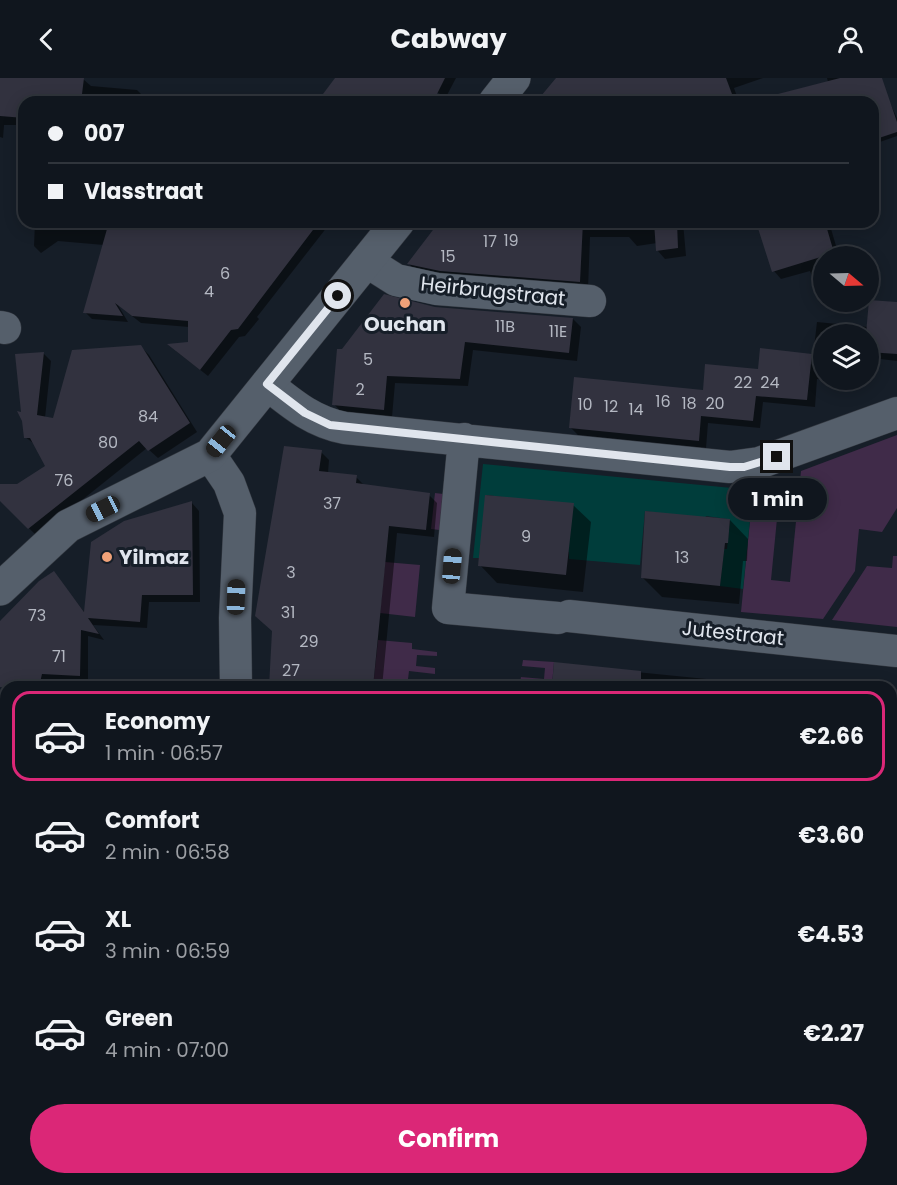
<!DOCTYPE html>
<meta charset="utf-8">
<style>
body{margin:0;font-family:Poppins,sans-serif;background:#1e232b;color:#f1f3f6;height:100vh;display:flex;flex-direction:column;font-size:22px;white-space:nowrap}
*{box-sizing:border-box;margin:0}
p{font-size:20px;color:#9c9fa4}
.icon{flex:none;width:33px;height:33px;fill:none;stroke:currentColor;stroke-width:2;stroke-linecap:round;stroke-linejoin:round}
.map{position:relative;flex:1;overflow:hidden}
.drawer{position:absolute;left:0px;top:603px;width:897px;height:504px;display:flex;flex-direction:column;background:#10161e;border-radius:18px 18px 0 0;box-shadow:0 3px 15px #0003,0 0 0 2px #30353c}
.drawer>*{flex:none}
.banner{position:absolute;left:18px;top:18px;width:861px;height:132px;border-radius:18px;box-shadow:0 3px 15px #0003,0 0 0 2px #30353c;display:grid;align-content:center;height:132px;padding:0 30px;background:#10161e}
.needle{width:39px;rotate:109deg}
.fabs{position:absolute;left:813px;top:168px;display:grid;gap:12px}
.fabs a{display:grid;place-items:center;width:66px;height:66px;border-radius:50%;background:#10161e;box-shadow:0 3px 15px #0003,0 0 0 2px #30353c;font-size:30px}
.end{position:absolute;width:27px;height:27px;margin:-14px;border:8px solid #e0e5ed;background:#111;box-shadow:0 0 0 3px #111}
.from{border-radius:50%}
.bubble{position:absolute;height:42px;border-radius:21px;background:#10161e;box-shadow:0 3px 15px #0003,0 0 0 2px #30353c;font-size:20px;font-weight:700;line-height:42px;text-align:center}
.car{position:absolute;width:18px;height:36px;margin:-18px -9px;border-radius:8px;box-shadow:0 0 4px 2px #0007;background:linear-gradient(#222 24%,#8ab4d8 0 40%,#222 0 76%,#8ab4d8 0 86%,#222 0)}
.banner b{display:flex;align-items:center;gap:21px;height:57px;font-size:22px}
.banner b+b{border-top:2px solid #30353c}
.banner i{width:15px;height:15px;background:#f1f3f6}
ul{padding:10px 0 0;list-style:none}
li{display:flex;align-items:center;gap:18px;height:90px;margin:0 12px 9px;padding:0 18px;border:3px solid transparent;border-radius:18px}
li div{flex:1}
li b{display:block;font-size:22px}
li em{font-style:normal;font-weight:700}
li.selected{border-color:#db2777}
li>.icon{width:54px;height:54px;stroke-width:1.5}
.cta{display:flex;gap:12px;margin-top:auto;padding:12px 30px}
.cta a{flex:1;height:69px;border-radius:36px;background:#db2777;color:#fff;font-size:24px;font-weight:700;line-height:69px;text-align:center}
header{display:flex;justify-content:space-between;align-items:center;height:78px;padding:0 30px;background:#10161e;font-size:27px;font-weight:700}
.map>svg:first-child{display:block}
.green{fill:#402b49}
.water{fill:#003d3b}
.shadow{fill:#0007}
.building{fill:#32323f}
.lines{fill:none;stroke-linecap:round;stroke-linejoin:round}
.street-casing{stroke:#343941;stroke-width:33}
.secondary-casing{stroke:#343941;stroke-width:34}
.street{stroke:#555f6b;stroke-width:32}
.secondary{stroke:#555f6b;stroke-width:33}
.route{stroke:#e0e5ed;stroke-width:8}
.poi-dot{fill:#f0a279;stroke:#161e28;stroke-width:2}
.labels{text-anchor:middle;stroke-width:6;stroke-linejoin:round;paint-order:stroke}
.number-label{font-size:16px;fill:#b4b8c2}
.street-label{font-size:20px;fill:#e0e5ed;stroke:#161e28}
.poi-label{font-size:20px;font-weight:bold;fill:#e0e5ed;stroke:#161e28}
</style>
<header><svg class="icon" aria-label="back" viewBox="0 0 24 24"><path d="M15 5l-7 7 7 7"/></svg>Cabway<svg class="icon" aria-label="person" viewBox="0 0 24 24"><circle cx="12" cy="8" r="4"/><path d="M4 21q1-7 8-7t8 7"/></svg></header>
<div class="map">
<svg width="897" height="1107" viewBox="0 0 897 1107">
<rect width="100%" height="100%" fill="#161e28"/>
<path class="green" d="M897,357V430L882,454L859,451L855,493L823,541L741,534L753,412L781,400L771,502L790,504L801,393Z
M435,415L452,417L448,453L431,451Z
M893,478H897V549L832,542L867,488L892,490Z
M385,484L420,487L415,539L380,535Z
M378,562L412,565V571L437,574V578L417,577L416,588L435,590V596L409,593L407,609H373Z
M523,582L554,584L552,607L520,604L521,599L544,601L545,590L522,588Z
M439,1101H536L535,1107L443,1105Z
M551,1101H593L592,1107H551Z"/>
<path class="water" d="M483,386L753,412L743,511L720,508L724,471H727L730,443L727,441L706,438L705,442L645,433L640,487L569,481V474H565L573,428L487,417L479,480H473Z"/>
<path class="shadow" d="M0,0L83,1L91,8L137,12L145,20V24H24V47H4L3,60L0,59Z
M337,0H456L446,19L434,13L425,24H319Z
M558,0H763L734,10L739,24H538Z
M827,0H878L897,40V58L877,65L873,60V24H833Z
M35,144H331L257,239L259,241L245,258L239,259L208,298L176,273L189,266V249L141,245L118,227L128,244L92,241L85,234L104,167L58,163L41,175L34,168Z
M442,144H683L686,178L665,181L658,173L657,165L637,168L629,159H590L588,211L416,193L409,186Z
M758,144H829L839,178H824V212L814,204L810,193L781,201L774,193Z
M897,226V283L872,280L869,305L826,302H868V256H824V301H817L815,329L763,324L760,350L708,345L706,370L578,357L570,349L705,313L760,293L762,271L813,278L817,244L868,249Z
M435,230L573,241L581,249L577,283L473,272L468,308L395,305L392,339L342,335L334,326Z
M141,269L149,277L197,354L158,380L147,370L37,458L0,422V406L17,408L47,389L36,367L25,359L23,336L43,275L51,283L45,340L54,342Z
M321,374L329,382L328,395L356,399L365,408L429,417L437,425L434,459L397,455L382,609H270Z
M192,425L199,433L200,524H149L147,550L93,547L104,562L88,558V605L0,600V545L54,495L85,535Z
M573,427L591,444L583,514L497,505L480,487Z
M730,442L748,461L747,483H743L739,526L662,519L643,500Z
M556,586L787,609H553Z
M891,619L897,620V701L891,700Z
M0,625L6,627V1101H175V1107H0Z
M891,722L897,728L895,756H897V822L891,821Z
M235,1101H313V1107H235Z
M574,1101H700L697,1107H619Z
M733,1101H848L847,1107H781Z"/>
<path class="building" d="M0,0H84L81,24H24V40L0,38Z
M335,0H445L433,24H317Z
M556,0H726L735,24H536Z
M840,0H882L897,44V54L873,62V24H779L778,16Z
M109,144H319L238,251L231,252L200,292L167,266L188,264V243L132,238L115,225L123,238L83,235Z
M439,144H583L580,204L440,193L407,186Z
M654,144H677L678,170L656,173Z
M756,144H825L835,178H824L772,194Z
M384,216L435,229L573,240L569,275L465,264L460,301L387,298L384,332L332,327L337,271H342Z
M869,222L897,224V276L868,274V256H866Z
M141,267L190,345L148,373L139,363L28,451L0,423V406H17L45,388L30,360H24L22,343L17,333L21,334L15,276L44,274L37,337L53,340L72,272Z
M760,270L812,276L807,322L756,318L753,343L701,338L699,363L569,350L574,299L703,312L705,286L758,291Z
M284,368L322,372L319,393L357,397L356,405L430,415L426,452L389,448L373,609H269L272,553L255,538Z
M485,417L574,425L566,497L478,488Z
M192,423L193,517H142L140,544L88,540L99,556L81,552L80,598L42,596L39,609H0V543L39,503L54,493L84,534L91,464L124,443Z
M645,433L730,441L728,465H725L720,508L641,500Z
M554,584L641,593V609H552Z"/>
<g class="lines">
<defs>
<path id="street" d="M366,183L396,202L437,211L590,223
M0,249L5,250
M267,306C292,326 313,344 345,350L730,389L759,385L897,335
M464,361L448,530L558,540
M210,377L229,405L240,435L235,540L236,609
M569,538L897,573
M891,931L897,914
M891,951V967
M413,1101L418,1107
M191,1107L192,1101
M701,1107L702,1101
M875,1107L876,1101"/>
<path id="secondary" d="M495,24L514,0
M0,511L68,448L210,377L398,144"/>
</defs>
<use href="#street" class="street-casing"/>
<use href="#secondary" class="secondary-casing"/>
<use href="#street" class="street"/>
<use href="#secondary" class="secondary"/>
</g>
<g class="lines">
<path class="route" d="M338,218L267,306L305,335L330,347L730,389H744L777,379"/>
</g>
<g class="poi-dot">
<circle cx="405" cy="225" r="6"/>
<circle cx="107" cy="479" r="6"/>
</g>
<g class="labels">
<g class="number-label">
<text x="511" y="168">19</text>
<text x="490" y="169">17</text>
<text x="448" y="184">15</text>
<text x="225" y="201">6</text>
<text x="209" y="219">4</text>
<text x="505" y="254">11B</text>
<text x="558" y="259">11E</text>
<text x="368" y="287">5</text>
<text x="743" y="310">22</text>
<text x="770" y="310">24</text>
<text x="360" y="317">2</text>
<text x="663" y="329">16</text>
<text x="689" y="331">18</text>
<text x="715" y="331">20</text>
<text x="585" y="332">10</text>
<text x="611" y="334">12</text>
<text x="636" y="337">14</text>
<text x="148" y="344">84</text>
<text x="108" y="370">80</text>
<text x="64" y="408">76</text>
<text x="332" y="431">37</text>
<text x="526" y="464">9</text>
<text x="682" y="485">13</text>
<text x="291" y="500">3</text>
<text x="288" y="540">31</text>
<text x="37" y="543">73</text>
<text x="309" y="569">29</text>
<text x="59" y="584">71</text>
<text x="291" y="598">27</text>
</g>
<g class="street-label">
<text transform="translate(493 213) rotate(6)" y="7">Heirbrugstraat</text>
<text transform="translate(733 555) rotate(6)" y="7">Jutestraat</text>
</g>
<g class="poi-label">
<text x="405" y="253">Ouchan</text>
<text x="119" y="486" text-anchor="start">Yilmaz</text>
</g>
</g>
</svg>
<div class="fabs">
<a><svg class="needle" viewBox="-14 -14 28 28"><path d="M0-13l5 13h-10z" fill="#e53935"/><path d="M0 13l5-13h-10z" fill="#9c9fa4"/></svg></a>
<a><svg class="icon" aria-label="layers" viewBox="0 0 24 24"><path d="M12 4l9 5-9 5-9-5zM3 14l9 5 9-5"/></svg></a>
</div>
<i class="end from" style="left:338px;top:218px"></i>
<i class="end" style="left:777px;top:379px"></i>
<div class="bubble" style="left:728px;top:400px;width:99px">1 min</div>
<i class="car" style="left:221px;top:363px;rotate:219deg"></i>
<i class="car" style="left:103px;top:431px;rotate:244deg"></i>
<i class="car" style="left:452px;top:488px;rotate:5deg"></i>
<i class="car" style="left:236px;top:519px;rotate:2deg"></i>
<div class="banner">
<b><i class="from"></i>007</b>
<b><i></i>Vlasstraat</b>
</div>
<section class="drawer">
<ul>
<li class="selected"><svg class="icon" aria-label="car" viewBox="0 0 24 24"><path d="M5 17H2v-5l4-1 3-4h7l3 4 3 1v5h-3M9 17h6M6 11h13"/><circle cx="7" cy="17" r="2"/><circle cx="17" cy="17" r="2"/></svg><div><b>Economy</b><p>1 min · 06:57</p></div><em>€2.66</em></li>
<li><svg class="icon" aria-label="car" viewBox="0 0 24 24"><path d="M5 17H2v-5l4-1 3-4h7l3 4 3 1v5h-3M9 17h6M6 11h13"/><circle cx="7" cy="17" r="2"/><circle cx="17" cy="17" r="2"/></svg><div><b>Comfort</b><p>2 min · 06:58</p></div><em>€3.60</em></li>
<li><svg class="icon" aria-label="car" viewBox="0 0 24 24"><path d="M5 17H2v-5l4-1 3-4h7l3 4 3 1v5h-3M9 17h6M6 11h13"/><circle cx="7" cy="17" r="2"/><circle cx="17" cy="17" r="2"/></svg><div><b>XL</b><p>3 min · 06:59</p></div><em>€4.53</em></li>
<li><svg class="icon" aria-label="car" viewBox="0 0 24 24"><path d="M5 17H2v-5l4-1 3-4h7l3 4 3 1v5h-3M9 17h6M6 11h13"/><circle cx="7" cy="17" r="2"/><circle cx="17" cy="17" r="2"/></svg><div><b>Green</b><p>4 min · 07:00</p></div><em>€2.27</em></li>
</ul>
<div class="cta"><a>Confirm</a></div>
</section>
</div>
